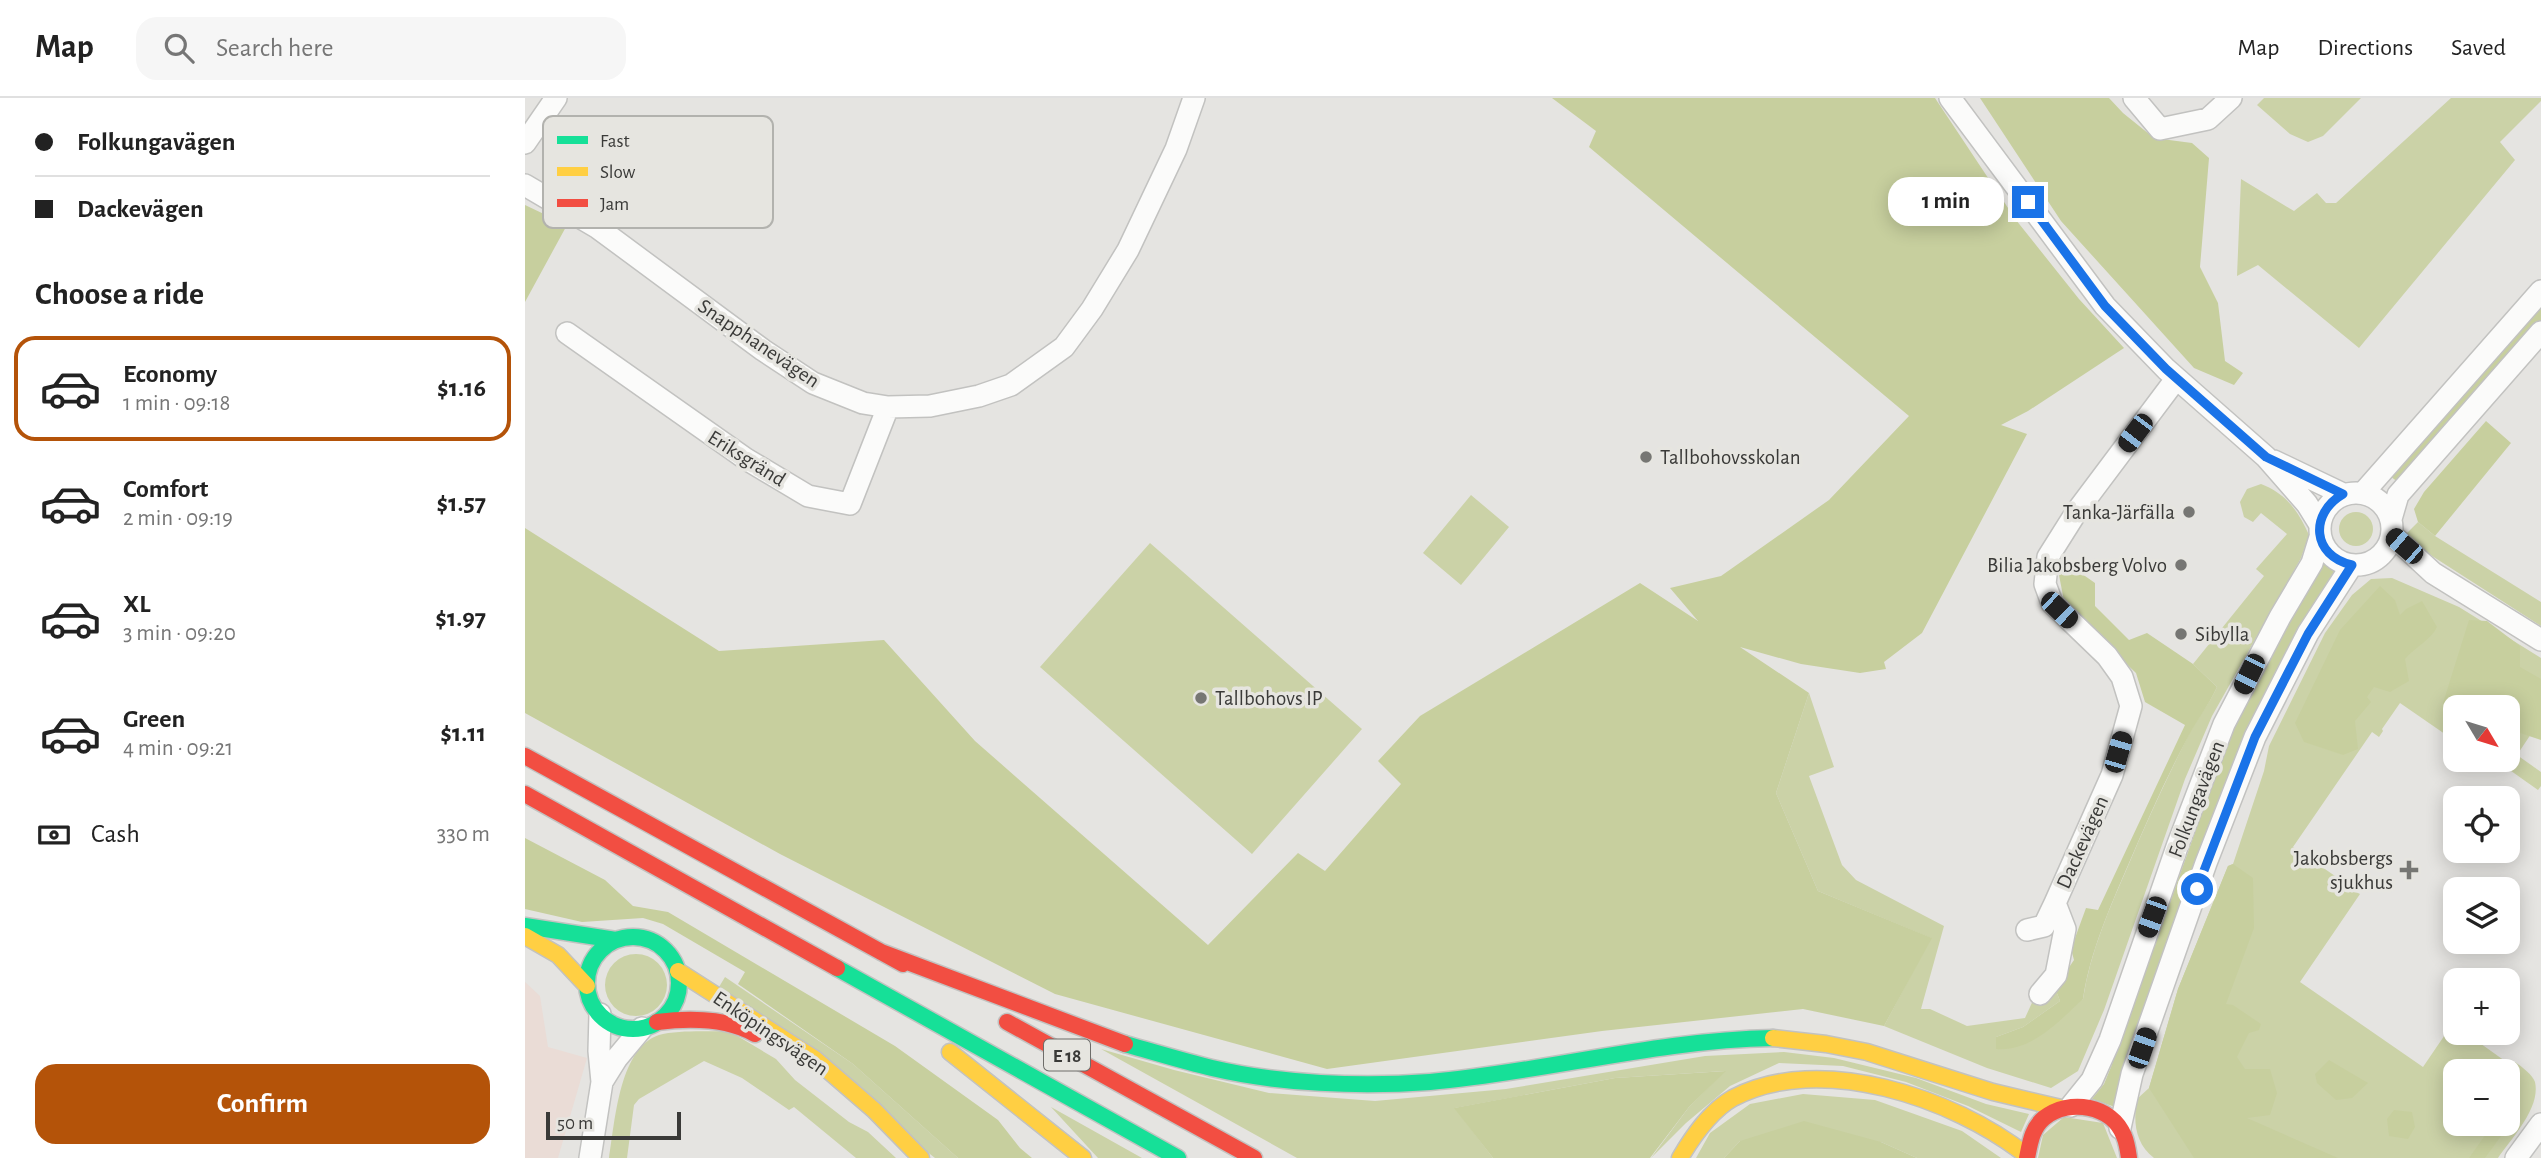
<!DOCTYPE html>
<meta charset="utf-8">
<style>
body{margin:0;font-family:"Alegreya Sans",sans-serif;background:#f6f6f6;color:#222;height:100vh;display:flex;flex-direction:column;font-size:26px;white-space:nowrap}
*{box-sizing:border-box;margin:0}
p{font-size:23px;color:#767676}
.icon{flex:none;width:38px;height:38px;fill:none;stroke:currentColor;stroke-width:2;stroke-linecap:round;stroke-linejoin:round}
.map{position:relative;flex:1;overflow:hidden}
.side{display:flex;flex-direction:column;background:#fff;width:525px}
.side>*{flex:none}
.banner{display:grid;align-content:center;height:154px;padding:0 35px;background:#fff}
.needle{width:46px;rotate:128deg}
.tools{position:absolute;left:1918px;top:597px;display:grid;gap:14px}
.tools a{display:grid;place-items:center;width:77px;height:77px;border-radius:14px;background:#fff;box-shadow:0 4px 18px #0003;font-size:35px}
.scale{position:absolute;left:21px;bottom:18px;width:135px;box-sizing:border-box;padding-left:7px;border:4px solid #3a3a38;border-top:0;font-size:19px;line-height:24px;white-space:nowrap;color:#3a3a38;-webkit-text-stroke:5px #e6e5e0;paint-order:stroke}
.end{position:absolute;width:32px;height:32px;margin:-16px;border:9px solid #1a73e8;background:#fff;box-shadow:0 0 0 4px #fff}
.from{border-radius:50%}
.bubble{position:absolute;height:49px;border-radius:21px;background:#fff;box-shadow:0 4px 18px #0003;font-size:23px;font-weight:600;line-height:49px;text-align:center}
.car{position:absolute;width:21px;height:42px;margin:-21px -10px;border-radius:9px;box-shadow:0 0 5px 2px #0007;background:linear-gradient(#222 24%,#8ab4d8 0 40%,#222 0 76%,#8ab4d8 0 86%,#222 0)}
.banner b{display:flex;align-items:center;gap:24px;height:66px;font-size:26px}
.banner b+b{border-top:2px solid #e0e0e0}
.banner i{width:18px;height:18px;background:#222}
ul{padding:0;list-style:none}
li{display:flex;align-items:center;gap:21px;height:105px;margin:0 14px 10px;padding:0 21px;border:4px solid transparent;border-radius:21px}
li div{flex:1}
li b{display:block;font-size:26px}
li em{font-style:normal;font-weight:600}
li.current{border-color:#b45309}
li>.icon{width:63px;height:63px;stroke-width:1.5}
h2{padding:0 35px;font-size:32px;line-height:84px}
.pay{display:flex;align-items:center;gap:18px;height:77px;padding:0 35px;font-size:26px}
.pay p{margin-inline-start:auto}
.cta{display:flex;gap:14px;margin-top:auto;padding:14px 35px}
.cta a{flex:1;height:80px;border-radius:21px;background:#b45309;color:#fff;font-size:28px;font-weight:600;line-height:80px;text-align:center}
header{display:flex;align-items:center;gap:42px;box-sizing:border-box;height:98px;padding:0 35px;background:#fff;border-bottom:2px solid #e0e0e0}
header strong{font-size:33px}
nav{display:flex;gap:38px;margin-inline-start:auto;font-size:24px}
.search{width:490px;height:63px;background:#f6f6f6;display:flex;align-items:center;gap:18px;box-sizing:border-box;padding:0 24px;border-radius:21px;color:#767676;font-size:26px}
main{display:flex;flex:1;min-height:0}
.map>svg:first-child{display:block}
.commercial{fill:#eadcd6}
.green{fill:#cbd2a7;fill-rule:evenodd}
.forest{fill:#c7cf9e}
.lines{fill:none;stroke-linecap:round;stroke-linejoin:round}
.street-casing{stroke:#c2c2c0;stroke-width:24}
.fast-casing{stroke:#c2c2c0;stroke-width:19}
.slow-casing{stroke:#c2c2c0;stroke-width:19}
.jam-casing{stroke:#c2c2c0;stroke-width:19}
.street{stroke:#fbfbfa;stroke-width:21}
.fast{stroke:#16e098;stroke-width:16}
.slow{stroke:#ffcf43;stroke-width:16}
.jam{stroke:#f24e42;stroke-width:16}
.route{stroke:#1a73e8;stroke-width:9}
.poi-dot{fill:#767673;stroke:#e6e5e0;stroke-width:2.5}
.labels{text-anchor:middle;stroke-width:7;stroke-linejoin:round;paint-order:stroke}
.shield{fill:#e6e5e0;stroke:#6e6d6a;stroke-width:2}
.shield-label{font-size:19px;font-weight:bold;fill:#3a3a38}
.street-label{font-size:21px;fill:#3a3a38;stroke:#e6e5e0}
.poi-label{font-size:21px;fill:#3a3a38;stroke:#e6e5e0;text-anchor:start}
.key{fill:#e6e5e0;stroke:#b2b2ae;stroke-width:2}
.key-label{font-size:19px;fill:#3a3a38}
</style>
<header>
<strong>Map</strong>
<div class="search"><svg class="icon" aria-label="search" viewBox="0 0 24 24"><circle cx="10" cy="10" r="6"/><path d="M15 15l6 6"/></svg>Search here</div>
<nav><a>Map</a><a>Directions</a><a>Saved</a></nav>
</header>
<main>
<section class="side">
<div class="banner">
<b><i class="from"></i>Folkungavägen</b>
<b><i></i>Dackevägen</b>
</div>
<h2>Choose a ride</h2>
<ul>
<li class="current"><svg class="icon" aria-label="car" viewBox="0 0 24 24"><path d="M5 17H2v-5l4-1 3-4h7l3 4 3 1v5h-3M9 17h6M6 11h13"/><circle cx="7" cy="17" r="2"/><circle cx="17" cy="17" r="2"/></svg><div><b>Economy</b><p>1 min · 09:18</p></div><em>$1.16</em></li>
<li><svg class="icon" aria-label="car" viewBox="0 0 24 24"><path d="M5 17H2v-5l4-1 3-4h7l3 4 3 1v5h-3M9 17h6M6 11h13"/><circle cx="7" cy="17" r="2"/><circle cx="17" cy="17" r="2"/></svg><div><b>Comfort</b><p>2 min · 09:19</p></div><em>$1.57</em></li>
<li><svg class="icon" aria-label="car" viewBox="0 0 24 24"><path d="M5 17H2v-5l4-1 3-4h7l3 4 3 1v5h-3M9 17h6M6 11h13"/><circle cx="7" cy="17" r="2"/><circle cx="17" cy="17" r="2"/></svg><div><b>XL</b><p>3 min · 09:20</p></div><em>$1.97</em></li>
<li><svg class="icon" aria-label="car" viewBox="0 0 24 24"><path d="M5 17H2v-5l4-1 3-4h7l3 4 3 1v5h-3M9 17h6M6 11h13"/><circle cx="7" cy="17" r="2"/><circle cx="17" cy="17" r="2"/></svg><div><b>Green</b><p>4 min · 09:21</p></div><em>$1.11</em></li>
</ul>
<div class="pay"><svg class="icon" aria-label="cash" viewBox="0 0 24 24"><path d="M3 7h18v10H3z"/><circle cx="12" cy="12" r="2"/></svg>Cash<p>330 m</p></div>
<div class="cta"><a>Confirm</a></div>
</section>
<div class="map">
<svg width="2016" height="1060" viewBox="0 0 2016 1060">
<rect width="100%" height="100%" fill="#e5e4e1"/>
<path class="commercial" d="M0,884L15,898L23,949L62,960L33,1060H0Z"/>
<path class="green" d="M1739,0H1836L1798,38L1783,44L1765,36L1732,7Z
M1926,0H2016V3L1975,44L1990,62L1834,250L1733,167L1712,178L1716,81L1769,113L1792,95L1801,105H1811Z
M1736,386C1762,396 1773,413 1784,437L1776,460L1687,618L1660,681L1579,912L1553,973L1526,990L1462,970L1359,928L1406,840L1293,793L1251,695L1284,595L1309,669L1284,678L1317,767L1331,782L1419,828L1396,911H1405L1442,928L1500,920L1510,898L1530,890L1535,903L1498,929L1471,939V950L1558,901C1565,855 1584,811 1603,768C1621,725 1641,682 1662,640C1671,622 1684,607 1692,589L1668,566L1739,478L1731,471L1762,436L1736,415L1728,424L1719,419L1715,404L1722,391Z
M946,397L984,429L936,487L898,455Z
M1814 431a17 17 0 1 1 34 0a17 17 0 1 1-34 0Z
M1893,424L1910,438L2016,504V528L1890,447L1881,436Z
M625,445L837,631L727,756L515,569Z
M1867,480L1934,509L2016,560V634L2010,630L1992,657L2016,674V688L2013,692L1972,663L1968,668L1958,662H1983V609H1930V643L1875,605L1857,631L1858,633L1854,639L1847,634L1768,749L1826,789L1832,782L1837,785L1831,794L1835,796L1775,884L1898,969L1930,922V934L1957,935L1952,943L1987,968L1990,964C1997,969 2007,976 2010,984C2016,1010 1986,1041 1973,1060H1629C1610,1045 1608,1024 1612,1001L1624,990L1653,891L1703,768L1708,766L1739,673L1744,648L1800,535L1827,497L1846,481ZM1930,973H1983V1026H1930Z
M80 887a31 31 0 1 1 62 0a31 31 0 1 1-62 0Z
M200,879L328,966L433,1060H410L194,889Z
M204,933L251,961L270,982L324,1024L343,1034L371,1060H331L269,1009L264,1012L217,980L179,963L114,1001L109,1007L102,1060H84C90,1025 94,945 138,936C159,932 183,934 204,933Z
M576,951L649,972L744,995L850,1003L981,991L1180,958L1259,954L1309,960L1391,980L1461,1006L1504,1016L1496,1034L1443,1008L1381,984L1318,968L1254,965L1205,988L1161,1025L1126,1060L1164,1009L1200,973L1090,980L930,1010L968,1060H772Z
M1278,996L1350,1002L1437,1033L1476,1060H1392L1356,1044L1215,1043L1199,1060H1171L1185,1035L1225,1006Z
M526,1009L617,1060H573Z
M1539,1019L1578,1025L1592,1060H1513L1518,1037Z"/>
<path class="forest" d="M1027,0H1410L1491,122L1554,201L1599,250L1503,313L1476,327L1502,336L1397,535L1359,564L1361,571L1335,575L1276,566L1215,549L1284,595L1251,695L1293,793L1407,840L1359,928L1278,911L1077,933L802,971L530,896L255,756L0,615V430L194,553L359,542L450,643L683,847L773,755L800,773L876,686L853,663L895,618L1115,485L1173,523L1145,490L1196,478L1304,402L1384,318L1064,49L1071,33Z
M1455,0H1584L1598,15L1629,40L1667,45L1684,60L1675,169L1693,205L1700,263L1718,275L1709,287L1669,270L1536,123Z
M0,107L42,127L0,204Z
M2016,204V223L1874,385L1865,378Z
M1961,323L1986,345L1910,438L1893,424L1889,411L1899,394Z
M1798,458L1814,470C1779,524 1748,580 1721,638L1590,1009L1567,1001L1579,986L1586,969L1707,631Z
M1550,471L1570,485V508L1604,542L1622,535L1668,566L1692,589C1684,607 1672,622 1663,639C1641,680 1622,723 1604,765C1585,809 1565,854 1558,901C1534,923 1507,954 1471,951V939L1498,929L1535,903L1530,890L1549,862L1546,851L1561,810L1573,812L1660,627L1620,604L1611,575L1540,508L1534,477Z
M1855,488L1870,502L1875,517L1881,511L1897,503L1912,529C1905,543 1890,549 1880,561L1884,583L1865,594L1849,589L1842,599L1846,604L1830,623L1833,651L1818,657L1779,644L1770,625L1815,532Z
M1944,522L1962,523L1995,548V569L2016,581V642L1983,631V609H1965L1949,602L1942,609H1930V622L1918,605Z
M0,740L80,782L108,808L143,814L370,948L473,1022L495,1050L507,1060H433L328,966L213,886L220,874L138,826L118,820L57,824L0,811Z
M1708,766L1728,780L1729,830L1701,906L1708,907L1736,926L1734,932L1724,935L1712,959L1720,971H1745L1752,995L1745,1017L1722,1020L1813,1060H1669L1624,990L1653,891L1703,768Z
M1804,962L1843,985L1827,1000L1811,1002L1792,985L1790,976Z
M1201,973L1164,1009L1125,1060H968L929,1010L1090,980Z
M1983,1011L1990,1012L1982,1030L1960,1060H1944L1968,1026H1983Z
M1869,1012L1887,1014L1890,1029L1883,1041L1864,1038L1862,1021Z
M1279,1023L1356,1044L1392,1060H1199L1215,1043Z"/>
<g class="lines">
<defs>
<path id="street" d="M1425,0L1580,208L1641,271L1741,359L1782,406L1795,427
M1609,0L1635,31L1683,21L1706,0
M0,45L31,0
M0,87L73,130L238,252L288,285L338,305L363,309L405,308L454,298L486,287L539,249L567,211L603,152L651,51L669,0
M42,235L221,361L283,398L325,406L363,309
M1749,363L1818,396
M1795 431a36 36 0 1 1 72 0a36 36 0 1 1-72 0Z
M1838,395L2016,193
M1866,421L1873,397L2016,234
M1867,437L1908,475L2016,542
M1502,832L1519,828L1530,805
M1515,896L1531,877L1540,831L1530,805L1587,677L1606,608L1597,579L1582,558L1527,505L1520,486L1523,459L1552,413L1651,281
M77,984L92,960L117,930
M1546,1008L1567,982L1585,942L1653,746L1699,626L1755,519L1787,465L1795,439
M1595,1030L1607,976L1681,765L1730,639L1783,535L1827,467
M65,1060L77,984L74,953L75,916
M1991,1060L2016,1026"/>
<path id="fast" d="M0,828L91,842
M62 885a46 46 0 1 1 92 0a46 46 0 1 1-92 0Z
M312,870L653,1060
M600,946C629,954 658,963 687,970C755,986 835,989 905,984C1020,974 1132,942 1248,940"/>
<path id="slow" d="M0,838L33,857L62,888
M153,873L290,961L349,1012L396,1060
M1248,940L1301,946L1342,954L1468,994L1536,1010
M425,954L558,1060
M1155,1060C1168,1038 1185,1013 1208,1000C1295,954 1429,1000 1501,1057"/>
<path id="jam" d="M0,658L378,866
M0,696L312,870
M356,854L600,946
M132,924C164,920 202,920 230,936
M482,924L729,1060
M1502,1060C1505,1045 1507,1030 1519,1020C1544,1000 1587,1007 1599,1038C1602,1045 1603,1053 1604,1060"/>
</defs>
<use href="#street" class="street-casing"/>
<use href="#fast" class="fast-casing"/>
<use href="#slow" class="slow-casing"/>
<use href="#jam" class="jam-casing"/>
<use href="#street" class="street"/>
<use href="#fast" class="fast"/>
<use href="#slow" class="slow"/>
<use href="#jam" class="jam"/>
</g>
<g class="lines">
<path class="route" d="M1503,104L1580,208L1641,271L1741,359L1818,396C1784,416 1787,458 1827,467L1783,536L1730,639L1672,791"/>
</g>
<g class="poi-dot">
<circle cx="1121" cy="359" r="7"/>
<circle cx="1664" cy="414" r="7"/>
<circle cx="1656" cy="467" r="7"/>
<circle cx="1656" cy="536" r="7"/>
<circle cx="676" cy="600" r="7"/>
<path d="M1880.5 761.5h7v7h7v7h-7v7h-7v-7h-7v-7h7z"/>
</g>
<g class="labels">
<rect class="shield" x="519" y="941.5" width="46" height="31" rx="5"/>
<g class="shield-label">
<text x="542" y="964">E 18</text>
</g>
<g class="street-label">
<text transform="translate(234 245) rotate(34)" y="7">Snapphanevägen</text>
<text transform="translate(222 360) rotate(32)" y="7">Eriksgränd</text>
<text transform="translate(1671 701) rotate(-69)" y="7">Folkungavägen</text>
<text transform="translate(1557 744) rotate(-66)" y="7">Dackevägen</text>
<text transform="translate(246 935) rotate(34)" y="7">Enköpingsvägen</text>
</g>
<g class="poi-label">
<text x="1135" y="366">Tallbohovsskolan</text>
<text x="1650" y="421" text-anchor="end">Tanka-Järfälla</text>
<text x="1642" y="474" text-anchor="end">Bilia Jakobsberg Volvo</text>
<text x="1670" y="543">Sibylla</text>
<text x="690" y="607">Tallbohovs IP</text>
<text x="1868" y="767" text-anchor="end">Jakobsbergs<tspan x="1868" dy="24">sjukhus</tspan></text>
</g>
</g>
<rect x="18" y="18" width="230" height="112" rx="10" class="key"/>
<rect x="32" y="38" width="31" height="8" fill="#16e098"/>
<rect x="32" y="69" width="31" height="9" fill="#ffcf43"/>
<rect x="32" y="101" width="31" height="8" fill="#f24e42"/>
<g class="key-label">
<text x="75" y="49">Fast</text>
<text x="75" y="80">Slow</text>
<text x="75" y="112">Jam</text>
</g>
</svg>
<div class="tools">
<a><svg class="needle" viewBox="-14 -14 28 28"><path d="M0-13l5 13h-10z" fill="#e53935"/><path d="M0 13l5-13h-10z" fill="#767676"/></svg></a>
<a><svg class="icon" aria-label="locate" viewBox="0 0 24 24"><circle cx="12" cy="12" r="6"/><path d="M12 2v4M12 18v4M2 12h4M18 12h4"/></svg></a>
<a><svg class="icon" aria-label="layers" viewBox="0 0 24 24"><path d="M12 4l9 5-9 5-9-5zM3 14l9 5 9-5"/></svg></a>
<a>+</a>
<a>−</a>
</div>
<div class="scale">50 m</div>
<i class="end from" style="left:1672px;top:791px"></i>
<i class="end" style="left:1503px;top:104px"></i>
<div class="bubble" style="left:1363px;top:79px;width:116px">1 min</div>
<i class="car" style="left:1610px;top:335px;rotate:217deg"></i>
<i class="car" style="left:1879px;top:448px;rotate:311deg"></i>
<i class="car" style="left:1534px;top:512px;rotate:134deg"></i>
<i class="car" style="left:1724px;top:576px;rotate:206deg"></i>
<i class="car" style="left:1593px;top:654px;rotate:16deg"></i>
<i class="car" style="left:1627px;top:819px;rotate:200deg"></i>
<i class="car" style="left:1617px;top:950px;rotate:19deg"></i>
</div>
</main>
